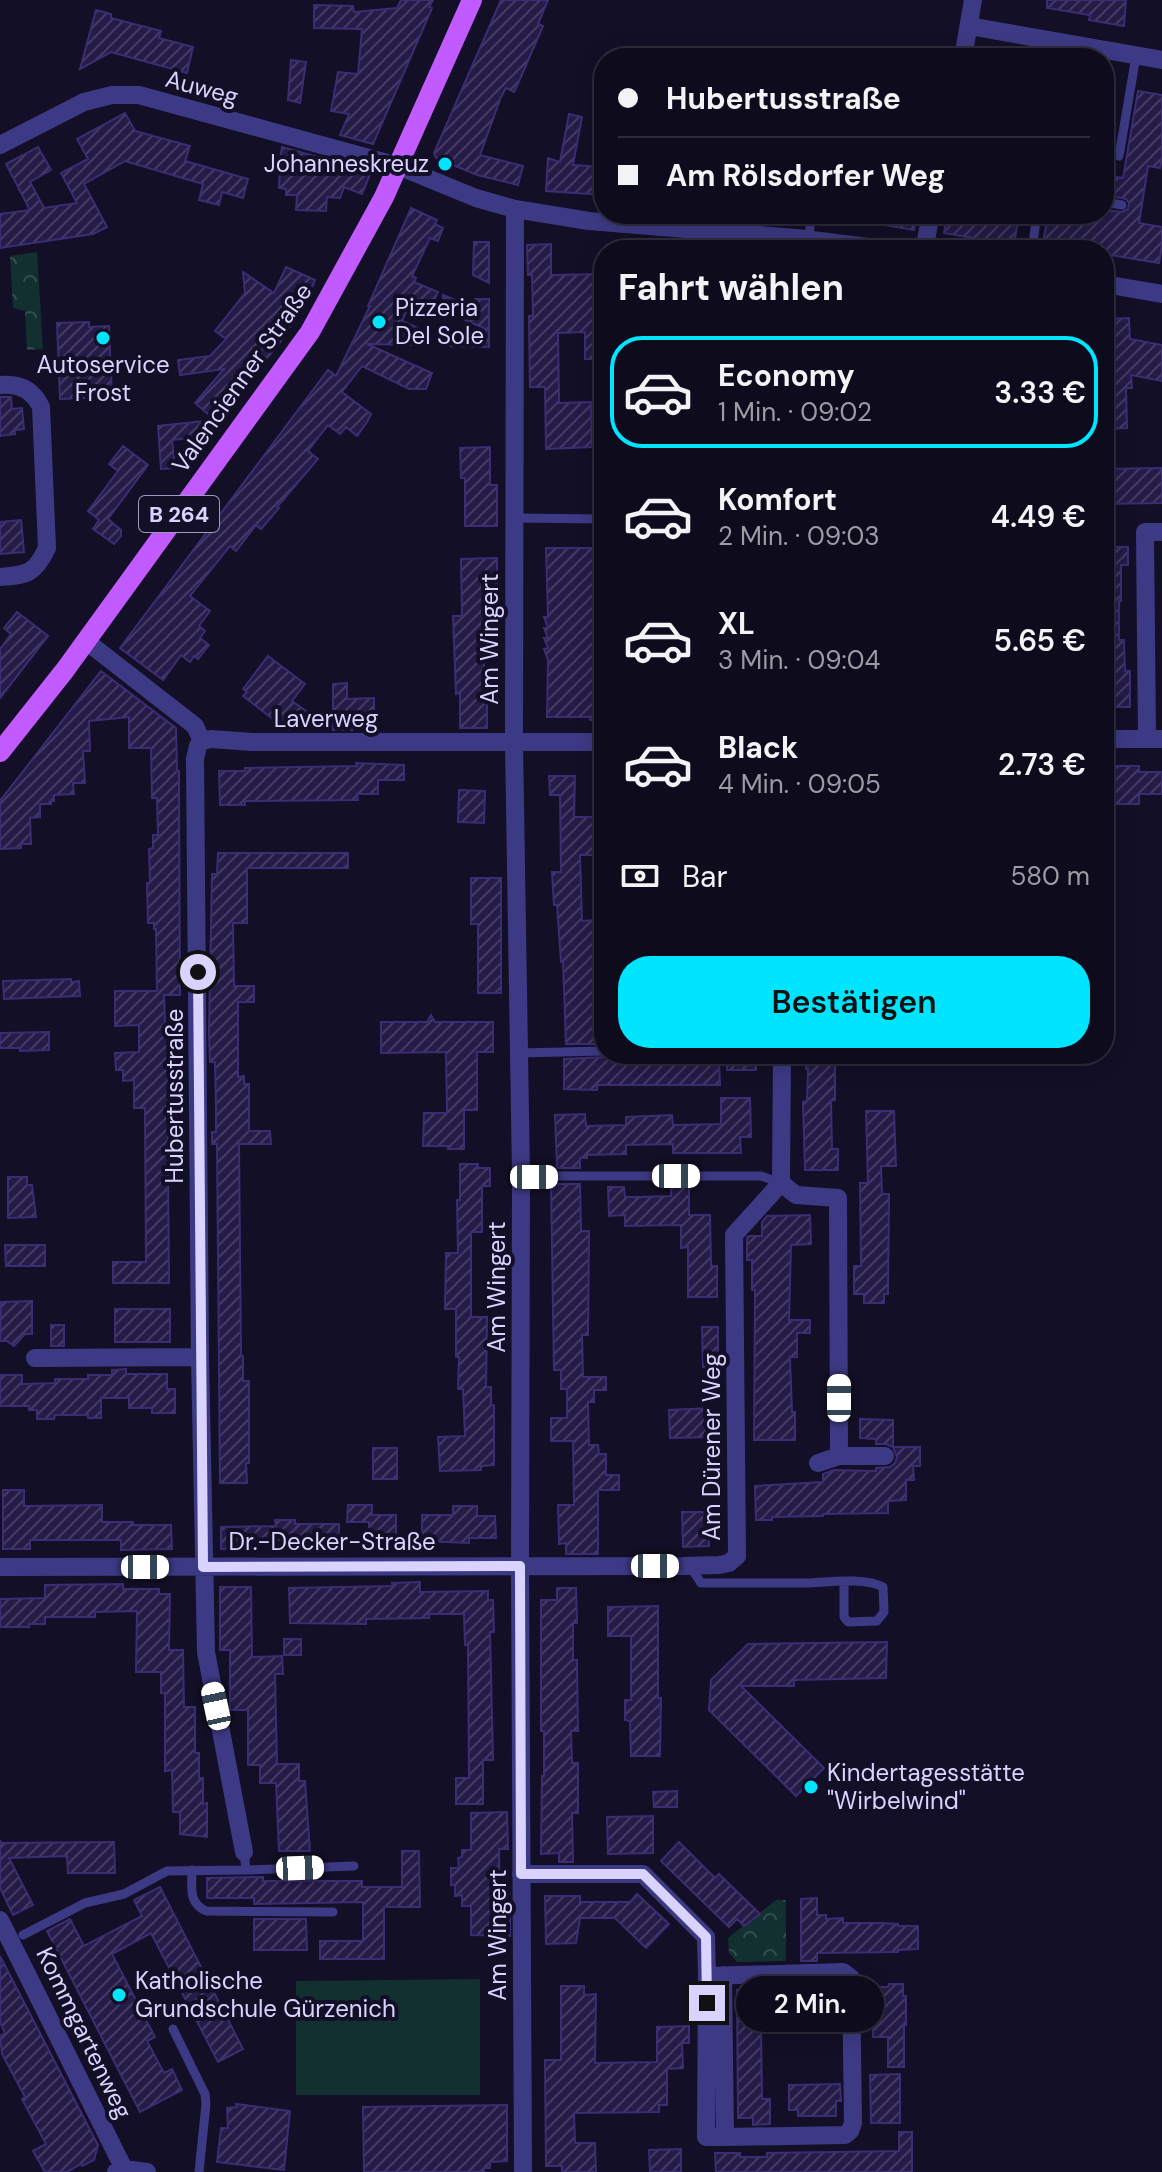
<!DOCTYPE html>
<html lang="de">
<meta charset="utf-8">
<style>
body{margin:0;font-family:"DM Sans",sans-serif;background:#171425;color:#f1f3f6;height:100vh;display:flex;flex-direction:column;font-size:30px;white-space:nowrap}
*{box-sizing:border-box;margin:0}
p{font-size:26px;color:#9b9ba3}
.icon{flex:none;width:44px;height:44px;fill:none;stroke:currentColor;stroke-width:2;stroke-linecap:round;stroke-linejoin:round}
.map{position:relative;flex:1;overflow:hidden}
.details{position:absolute;left:594px;top:240px;width:520px;height:824px;display:flex;flex-direction:column;background:#0e0b1c;border-radius:32px;box-shadow:0 4px 20px #0003,0 0 0 2px #2e2b3b}
.details>*{flex:none}
.banner{position:absolute;left:594px;top:48px;width:520px;height:176px;border-radius:32px;box-shadow:0 4px 20px #0003,0 0 0 2px #2e2b3b;display:grid;align-content:center;height:176px;padding:0 24px;background:#0e0b1c}
.end{position:absolute;width:36px;height:36px;margin:-18px;border:10px solid #d9d4ff;background:#111;box-shadow:0 0 0 4px #111}
.from{border-radius:50%}
.bubble{position:absolute;height:56px;border-radius:28px;background:#0e0b1c;box-shadow:0 4px 20px #0003,0 0 0 2px #2e2b3b;font-size:26px;font-weight:600;line-height:56px;text-align:center}
.car{position:absolute;width:24px;height:48px;margin:-24px -12px;border-radius:10px;box-shadow:0 0 6px 2px #0007;background:linear-gradient(#fff 24%,#345 0 40%,#fff 0 76%,#345 0 86%,#fff 0)}
.banner b{display:flex;align-items:center;gap:28px;height:76px;font-size:30px}
.banner b+b{border-top:2px solid #2e2b3b}
.banner i{width:20px;height:20px;background:#f1f3f6}
ul{padding:0;list-style:none}
li{display:flex;align-items:center;gap:24px;height:112px;margin:0 16px 12px;padding:0 8px;border:4px solid transparent;border-radius:32px}
li div{flex:1}
li b{display:block;font-size:30px}
li em{font-style:normal;font-weight:600}
li.active{border-color:#00e5ff}
li>.icon{width:72px;height:72px;stroke-width:1.5}
h2{padding:0 24px;font-size:36px;line-height:96px}
.pay{display:flex;align-items:center;gap:20px;height:88px;padding:0 24px;font-size:30px}
.pay p{margin-inline-start:auto}
.action{display:flex;gap:16px;margin-top:auto;padding:16px 24px}
.action a{flex:1;height:92px;border-radius:32px;background:#00e5ff;color:#111;font-size:32px;font-weight:600;line-height:92px;text-align:center}
.map>svg:first-child{display:block}
.green{fill:#12302f}
.park{fill:url(#park-crowns)}
.building{fill:url(#building-hatch);stroke:#3b2d73;stroke-width:2}
.lines{fill:none;stroke-linecap:round;stroke-linejoin:round}
.lane{stroke:#3d3a85;stroke-width:9}
.street{stroke:#3d3a85;stroke-width:18}
.primary{stroke:#c25bff;stroke-width:20}
.route{stroke:#d9d4ff;stroke-width:10}
.poi-dot{fill:#00e5ff;stroke:#130f26;stroke-width:3}
.labels{text-anchor:middle;stroke-width:8;stroke-linejoin:round;paint-order:stroke}
.shield{fill:#130f26;stroke:#9e99be;stroke-width:2}
.shield-label{font-size:22px;font-weight:bold;fill:#d9d4ff}
.street-label{font-size:24px;fill:#d9d4ff;stroke:#130f26}
.poi-label{font-size:24px;fill:#d9d4ff;stroke:#130f26;text-anchor:start}
</style>
<div class="map">
<svg width="1162" height="2172" viewBox="0 0 1162 2172">
<defs>
<pattern id="park-crowns" width="20" height="18" patternUnits="userSpaceOnUse" patternTransform="scale(2)"><rect width="20" height="18" fill="#12302f"/><path d="M2 6a3 3 0 1 1 6 0M12 15a3 3 0 1 1 6 0" fill="none" stroke="#344d4e"/></pattern>
<pattern id="building-hatch" width="6" height="6" patternUnits="userSpaceOnUse" patternTransform="scale(2)"><rect width="6" height="6" fill="#241b47"/><path d="M-1 1l2-2M0 6l6-6M5 7l2-2" fill="none" stroke="#433b63"/></pattern>
</defs>
<rect width="100%" height="100%" fill="#130f26"/>
<path class="green" d="M480,1979V2095H296V1981Z"/>
<path class="park" d="M37,252L43,349L27,350L25,311L13,308L10,256Z
M776,1900H786V1961L737,1962L729,1953L728,1938Z"/>
<path class="building" d="M401,0H433L429,7L432,8L373,144L340,135L349,114L331,111L338,72L358,74L362,29L314,28V5L353,6L354,12L397,8Z
M501,0H548L538,24L543,26L517,86L514,92L506,88L501,97L480,155L523,166L518,185L477,175L436,158L434,153Z
M1047,0H1126L1124,26L1089,20L1090,15L1047,8Z
M96,10L111,14V18L161,31L159,38L193,47L187,73L111,52L80,69Z
M291,60L306,62L300,103L288,100Z
M1138,91L1162,95V157L1160,168L1148,166L1139,223L1162,227V245L1159,263L1104,254V250H1082L1043,243L1048,214H1087L1102,216L1104,210L1122,212L1128,209L1129,203L1126,199L1104,195V175L1123,178Z
M125,113L135,131L190,146L185,161L248,179L243,198L222,192L219,205L199,200L203,184L125,161L84,184L107,227L93,234L0,248V214L30,210L6,164L38,147L51,170L30,182L44,208L77,203L61,173L88,159L77,139Z
M569,114L582,117L573,165L604,167V195L546,191L548,158L560,162Z
M282,147L371,172L362,194L344,187L340,198L327,197L326,211L296,210L297,195H286V189L279,188L280,166H279Z
M411,208L437,220L435,224L443,228L438,241L430,238L412,276L416,278L414,282L438,292L432,305L413,297L402,321L423,330L416,345L367,344L432,373L426,389H409L362,366L342,392L371,414L367,422L357,436L346,427L340,434L328,425L308,451L318,459L277,507L279,508L261,529L256,525L236,551L230,546L190,596L210,611L199,626L205,631L200,638L209,645L198,659L194,656L190,662L181,655L163,680L120,648L328,370L336,376L370,306H368Z
M868,214H917L914,230L867,222Z
M947,214H1019L1014,245L944,233Z
M474,242H489V283L473,275Z
M551,244V275L604,274V288H594V314H598V345H604V359H585V332L558,333L559,403L591,402L592,447L546,449L545,387H530L529,316H533L532,275H528L527,245Z
M286,267L315,280L307,300L279,344L215,420L195,403L224,369L180,375L178,360L210,356L226,339L215,331L245,293L243,272L274,293Z
M443,295L475,308V299H489V347L443,346V332L488,330L443,310Z
M1129,318L1130,339L1162,345V381L1131,375L1132,388H1126L1127,428L1104,429V388H1107L1105,345H1108L1107,319Z
M89,322V327L109,326L112,397L60,399L57,323Z
M0,397H11L12,409L22,408L24,429L15,430V434L0,436Z
M215,420L201,437L172,440L175,468L161,469L158,426Z
M123,446L148,465L108,519L121,530V536L114,544L93,529L99,520L88,511L118,471L109,464Z
M490,447V485H497V526H465V478H461L460,448Z
M1162,468V503L1104,504V469Z
M21,520L24,552L0,554V522Z
M1104,547H1128V565H1121V601L1119,600V640H1124L1125,671H1130V707H1104V671H1110L1109,640L1104,641Z
M546,548H604V589L596,590L597,675H604V719L590,720V717H547L548,660L544,649L548,648L544,638H548L544,628H548L544,617H548Z
M497,558V597H484V670L489,669V673H493V693H487V728H460V693L456,694L453,616H462L461,559Z
M17,612L48,636L0,698V649L11,634L4,628Z
M268,656L305,684L292,701L306,711L291,730H287L243,696L247,692L243,689Z
M101,671L176,728L177,771H179V791L180,995H164L165,1024H168L169,1053H167L169,1283H113V1262H146L145,1108H134V1080L123,1081V1070H116L115,1053L139,1052V1025L115,1026V991H157L156,929H154V923H148L147,883H150L149,849L153,848V835H158L157,798H152L151,748H129V717L89,721L90,751H83L85,783H73L74,794L54,795V801H51V804H40V817L30,818L31,844H21V848L0,849V801Z
M347,683V699L374,698V724L352,725V730H333V684Z
M356,763L404,765V780H378V794H357L358,800L245,801V805H220L219,771H245V768L357,766Z
M1108,766H1139V772H1162V794H1139V804H1108Z
M549,776H575L574,817H599V855H580L582,921L595,920L599,975L604,974V1044H566L563,962H561L557,905H554L552,872H561L560,795H550Z
M459,790L485,791L484,823L458,822Z
M218,853H348V868H247V923H233L234,986H254V1002H238V1077L244,1076V1084H249V1131H270L271,1144H239L241,1356H243V1381H249V1463H246L247,1483H220L217,1144H212V1132H216V1108L215,1062H210L209,1031L212,874H217Z
M471,878H501V993H478V924H471Z
M71,979V982L79,981L80,996L4,999L3,981Z
M431,1015L435,1022H493V1052H477V1110H464V1149H448V1146H423L424,1113H447L446,1052L381,1053V1022H427Z
M49,1032V1050L20,1051V1048H0V1033Z
M727,1054H756V1070H727Z
M806,1054H835V1100L831,1101L832,1149H838V1170H805L803,1102L807,1101L808,1069H806Z
M608,1057L719,1059L720,1085H597V1090L564,1089V1059Z
M721,1098H750L751,1137H740L741,1153H673V1144L626,1145V1154L587,1155V1158H580V1168H557L555,1115L585,1114L586,1126L626,1125V1117L672,1115L673,1125L721,1124Z
M866,1111H894L896,1166H881L882,1194H889L888,1294H884V1303H864V1294H854V1266H861L860,1183H868Z
M460,1164H478V1168H490V1186H482V1232H471V1317H487L486,1387H491V1405H494V1465L481,1466V1470L440,1471L438,1437L465,1436L463,1389H458L459,1357H456V1309H445L446,1253H458L457,1200H460Z
M8,1177H27V1185H32L36,1217L8,1218Z
M551,1184H580L581,1231H589L588,1335H582L583,1377H606V1390H594V1402H588L589,1445H598L599,1454H606V1475H619V1490H598V1554H566V1543L559,1544L558,1505H574L573,1441H551V1418H567V1389H561V1370H554Z
M689,1186V1215H710L711,1266H717V1297H688V1247L681,1248V1225L625,1226V1215L609,1216L608,1187H624L625,1197H640L671,1196V1187Z
M810,1215L811,1244L791,1245L789,1320H810V1333H797V1357H790L792,1412H795V1440H754L755,1290H752V1260H747V1238L749,1236H762V1222L767,1216Z
M5,1245H45V1266H6Z
M32,1301V1334H25L14,1346L7,1341H0L1,1302Z
M115,1309H170V1342H115Z
M51,1325H64V1346H51Z
M702,1327H718V1367H703Z
M126,1369V1374H167V1389H175V1413H152V1408H129V1398H101V1418H88V1415H55L54,1419H37V1410H29V1406H0V1375H22V1384L55,1383V1379H88V1375H112V1370Z
M712,1408L713,1437L670,1438L669,1410Z
M860,1419L893,1420V1447L886,1444H876V1439L860,1438Z
M893,1447H920V1466H913L914,1480H906V1500L888,1501V1513L823,1514V1516L772,1517V1520H756L755,1486L823,1482V1474L834,1470L876,1471V1468L890,1467L895,1463L897,1457Z
M373,1448H397V1479H373Z
M3,1490H24V1506L102,1505V1522H133V1525H171L172,1549L121,1550V1540H30V1549H3Z
M348,1505H372V1515H396V1543H369V1522H347Z
M453,1506H477V1516H495L496,1538H469V1543L422,1541V1515H453Z
M682,1512H708L709,1546L683,1547Z
M275,1520H295V1524H339V1547H295V1540H250V1548L221,1549V1527L276,1526Z
M420,1582V1592L488,1591V1600H493L494,1632H490L493,1760H483V1804H456V1778H469L468,1645H465L464,1614H429V1618L366,1619V1624L290,1623L289,1588L393,1586L392,1583Z
M123,1584V1589H159V1594H170L169,1650H183L184,1707H195V1753H199V1778H203V1804L207,1803V1837L180,1834V1812H173L172,1770L165,1771V1693H161V1672H136L137,1611L95,1612V1617H45V1624H29V1627H0V1599L45,1598V1585Z
M220,1587H251L252,1657L282,1656L283,1674H275L277,1764H299V1781H305L310,1851H279L276,1783H260V1765H248V1710H230V1650H220Z
M557,1588H576L577,1623H573V1660H577L578,1731H571L572,1763H578V1813H572L573,1862H559V1853L541,1854L542,1776H544V1731H541V1600H557Z
M658,1606V1698H661L660,1756H631L630,1721L625,1720V1700H631V1636H608V1607Z
M284,1639H301V1655H284Z
M887,1642L886,1678L794,1680V1686H741L824,1768L796,1796L709,1710L711,1680L748,1644Z
M677,1791V1807H654L653,1792Z
M507,1812L508,1849H499L500,1911H510V1936L471,1935V1906H462V1895L455,1896V1885H451V1868H459L458,1858L462,1857V1850H471V1813Z
M653,1816V1853L608,1854L607,1817Z
M0,1840L1,1843L114,1842L115,1873H68L67,1856L9,1858L33,1905L13,1915L0,1888Z
M679,1842L715,1878L719,1874L760,1914L744,1926L737,1919L729,1927L661,1861Z
M402,1851H419L420,1907H384V1959H320V1941H363V1902L254,1904V1898H207V1878L263,1877V1881H362V1887H402Z
M160,1887L243,2049L218,2062L151,1933L112,1954L155,2037L147,2041L164,2073L172,2069L182,2090L140,2112L47,1931L70,1919L84,1946L142,1916L134,1900Z
M637,1894L669,1924L646,1948L615,1918H580L576,1943L546,1944L545,1896H580V1902H630Z
M817,1898V1915H826V1919L843,1918V1923H881L898,1924V1926H918V1949L898,1950V1952L817,1953V1961H801V1899Z
M254,1919H306L307,1950H254Z
M0,1956L98,2145L94,2160L82,2166L81,2164L67,2172H45L33,2151L46,2144L22,2099L25,2097L2,2054L0,2036L5,2033L0,2022Z
M889,1984H903V1996H906V2025H904V2067H888V2037H873L872,1987H888Z
M561,1986H584V1995L596,1994L595,2063L657,2062V2027L689,2026V2043H682L683,2068L667,2069V2105H659V2112L574,2113L575,2143H595L596,2172H562V2166H546L545,2060H561Z
M759,1986H775V1990L839,1991V2007H833L834,2019L798,2021V2025L761,2026L762,2099H770V2124L753,2125V2118H738L737,1990H759Z
M900,2074V2123H871L870,2075Z
M840,2084L841,2101H836V2116H798V2110H789V2085Z
M236,2104L290,2111L284,2170L217,2162L221,2128H228L227,2108L237,2107Z
M507,2105V2161L490,2162V2168H484V2172H364L363,2107Z
M899,2132H912V2172H716L715,2153H740V2157H767V2153L899,2151Z
M681,2149V2172H650L649,2150Z"/>
<g class="lines">
<path class="lane" d="M1119,156L1136,56
M1104,202L1122,205
M808,240L812,214
M1032,250L1037,214
M1104,305L1107,284
M515,518L604,519
M519,1053L604,1051
M521,1176H761L781,1183
M690,1566L701,1583C737,1583 773,1583 808,1583C828,1582 866,1577 883,1587L884,1612L877,1621L848,1622L844,1617V1582
M192,1870C192,1887 188,1903 206,1911L333,1912
M246,1870L354,1866
M23,1935L85,1903L124,1894L167,1871L246,1870L244,1852
M173,2029L205,2094L206,2104L199,2172"/>
<path class="street" d="M969,26L1162,60
M963,58L973,0
M0,145L84,102L112,95H139L398,166L476,198L515,209L589,221L796,238L892,250
M515,209L514,743L521,1176L520,1566L523,2172
M924,250L931,214
M1104,284L1162,294
M0,385C19,383 33,390 41,407L47,548C35,574 27,575 0,577
M86,641L195,726L202,741L211,739L252,742H604
M1104,739H1162
M1147,739L1145,532H1162
M202,741L198,746L195,759L200,1357L206,1652L244,1852
M781,1183L796,1195L838,1198L839,1456
M35,1358L200,1357
M818,1463L839,1456H885
M0,1567L682,1566L719,1565L729,1563L737,1556L734,1235L781,1183L782,1054
M521,1874H643L706,1937L707,1976L843,1972L851,1978L853,2123L850,2131L845,2135L725,2137
M0,1920L124,2169
M707,1976L706,2137H725L723,1975
M116,2172L124,2169L147,2172"/>
<path class="primary" d="M0,752L65,670L310,332L384,197L472,0"/>
</g>
<g class="lines">
<path class="route" d="M198,972L203,1567L520,1566L521,1874H643L706,1937L707,2003"/>
</g>
<g class="poi-dot">
<circle cx="445" cy="164" r="8"/>
<circle cx="379" cy="322" r="8"/>
<circle cx="103" cy="338" r="8"/>
<circle cx="811" cy="1787" r="8"/>
<circle cx="119" cy="1995" r="8"/>
</g>
<g class="labels">
<rect class="shield" x="139" y="496" width="80" height="36" rx="6"/>
<g class="shield-label">
<text x="179" y="522">B 264</text>
</g>
<g class="street-label">
<text transform="translate(202 88) rotate(15)" y="8">Auweg</text>
<text transform="translate(242 378) rotate(-55)" y="8">Valencienner Straße</text>
<text transform="translate(490 639) rotate(-90)" y="8">Am Wingert</text>
<text x="326" y="727">Laverweg</text>
<text transform="translate(175 1096) rotate(-90)" y="8">Hubertusstraße</text>
<text transform="translate(497 1287) rotate(-90)" y="8">Am Wingert</text>
<text transform="translate(712 1447) rotate(-90)" y="8">Am Dürener Weg</text>
<text x="332" y="1550">Dr.-Decker-Straße</text>
<text transform="translate(498 1935) rotate(-90)" y="8">Am Wingert</text>
<text transform="translate(84 2033) rotate(64)" y="8">Kommgartenweg</text>
</g>
<g class="poi-label">
<text x="429" y="172" text-anchor="end">Johanneskreuz</text>
<text x="395" y="316">Pizzeria<tspan x="395" dy="28">Del Sole</tspan></text>
<text x="103" y="373" text-anchor="middle">Autoservice<tspan x="103" dy="28">Frost</tspan></text>
<text x="827" y="1781">Kindertagesstätte<tspan x="827" dy="28">"Wirbelwind"</tspan></text>
<text x="135" y="1989">Katholische<tspan x="135" dy="28">Grundschule Gürzenich</tspan></text>
</g>
</g>
</svg>
<i class="end from" style="left:198px;top:972px"></i>
<i class="end" style="left:707px;top:2003px"></i>
<div class="bubble" style="left:736px;top:1976px;width:148px">2 Min.</div>
<i class="car" style="left:676px;top:1176px;rotate:90deg"></i>
<i class="car" style="left:534px;top:1177px;rotate:90deg"></i>
<i class="car" style="left:839px;top:1398px;rotate:0deg"></i>
<i class="car" style="left:655px;top:1566px;rotate:90deg"></i>
<i class="car" style="left:145px;top:1567px;rotate:90deg"></i>
<i class="car" style="left:216px;top:1706px;rotate:348deg"></i>
<i class="car" style="left:300px;top:1868px;rotate:88deg"></i>
<div class="banner">
<b><i class="from"></i>Hubertusstraße</b>
<b><i></i>Am Rölsdorfer Weg</b>
</div>
<section class="details">
<h2>Fahrt wählen</h2>
<ul>
<li class="active"><svg class="icon" aria-label="car" viewBox="0 0 24 24"><path d="M5 17H2v-5l4-1 3-4h7l3 4 3 1v5h-3M9 17h6M6 11h13"/><circle cx="7" cy="17" r="2"/><circle cx="17" cy="17" r="2"/></svg><div><b>Economy</b><p>1 Min. · 09:02</p></div><em>3.33 €</em></li>
<li><svg class="icon" aria-label="car" viewBox="0 0 24 24"><path d="M5 17H2v-5l4-1 3-4h7l3 4 3 1v5h-3M9 17h6M6 11h13"/><circle cx="7" cy="17" r="2"/><circle cx="17" cy="17" r="2"/></svg><div><b>Komfort</b><p>2 Min. · 09:03</p></div><em>4.49 €</em></li>
<li><svg class="icon" aria-label="car" viewBox="0 0 24 24"><path d="M5 17H2v-5l4-1 3-4h7l3 4 3 1v5h-3M9 17h6M6 11h13"/><circle cx="7" cy="17" r="2"/><circle cx="17" cy="17" r="2"/></svg><div><b>XL</b><p>3 Min. · 09:04</p></div><em>5.65 €</em></li>
<li><svg class="icon" aria-label="car" viewBox="0 0 24 24"><path d="M5 17H2v-5l4-1 3-4h7l3 4 3 1v5h-3M9 17h6M6 11h13"/><circle cx="7" cy="17" r="2"/><circle cx="17" cy="17" r="2"/></svg><div><b>Black</b><p>4 Min. · 09:05</p></div><em>2.73 €</em></li>
</ul>
<div class="pay"><svg class="icon" aria-label="cash" viewBox="0 0 24 24"><path d="M3 7h18v10H3z"/><circle cx="12" cy="12" r="2"/></svg>Bar<p>580 m</p></div>
<div class="action"><a>Bestätigen</a></div>
</section>
</div>
